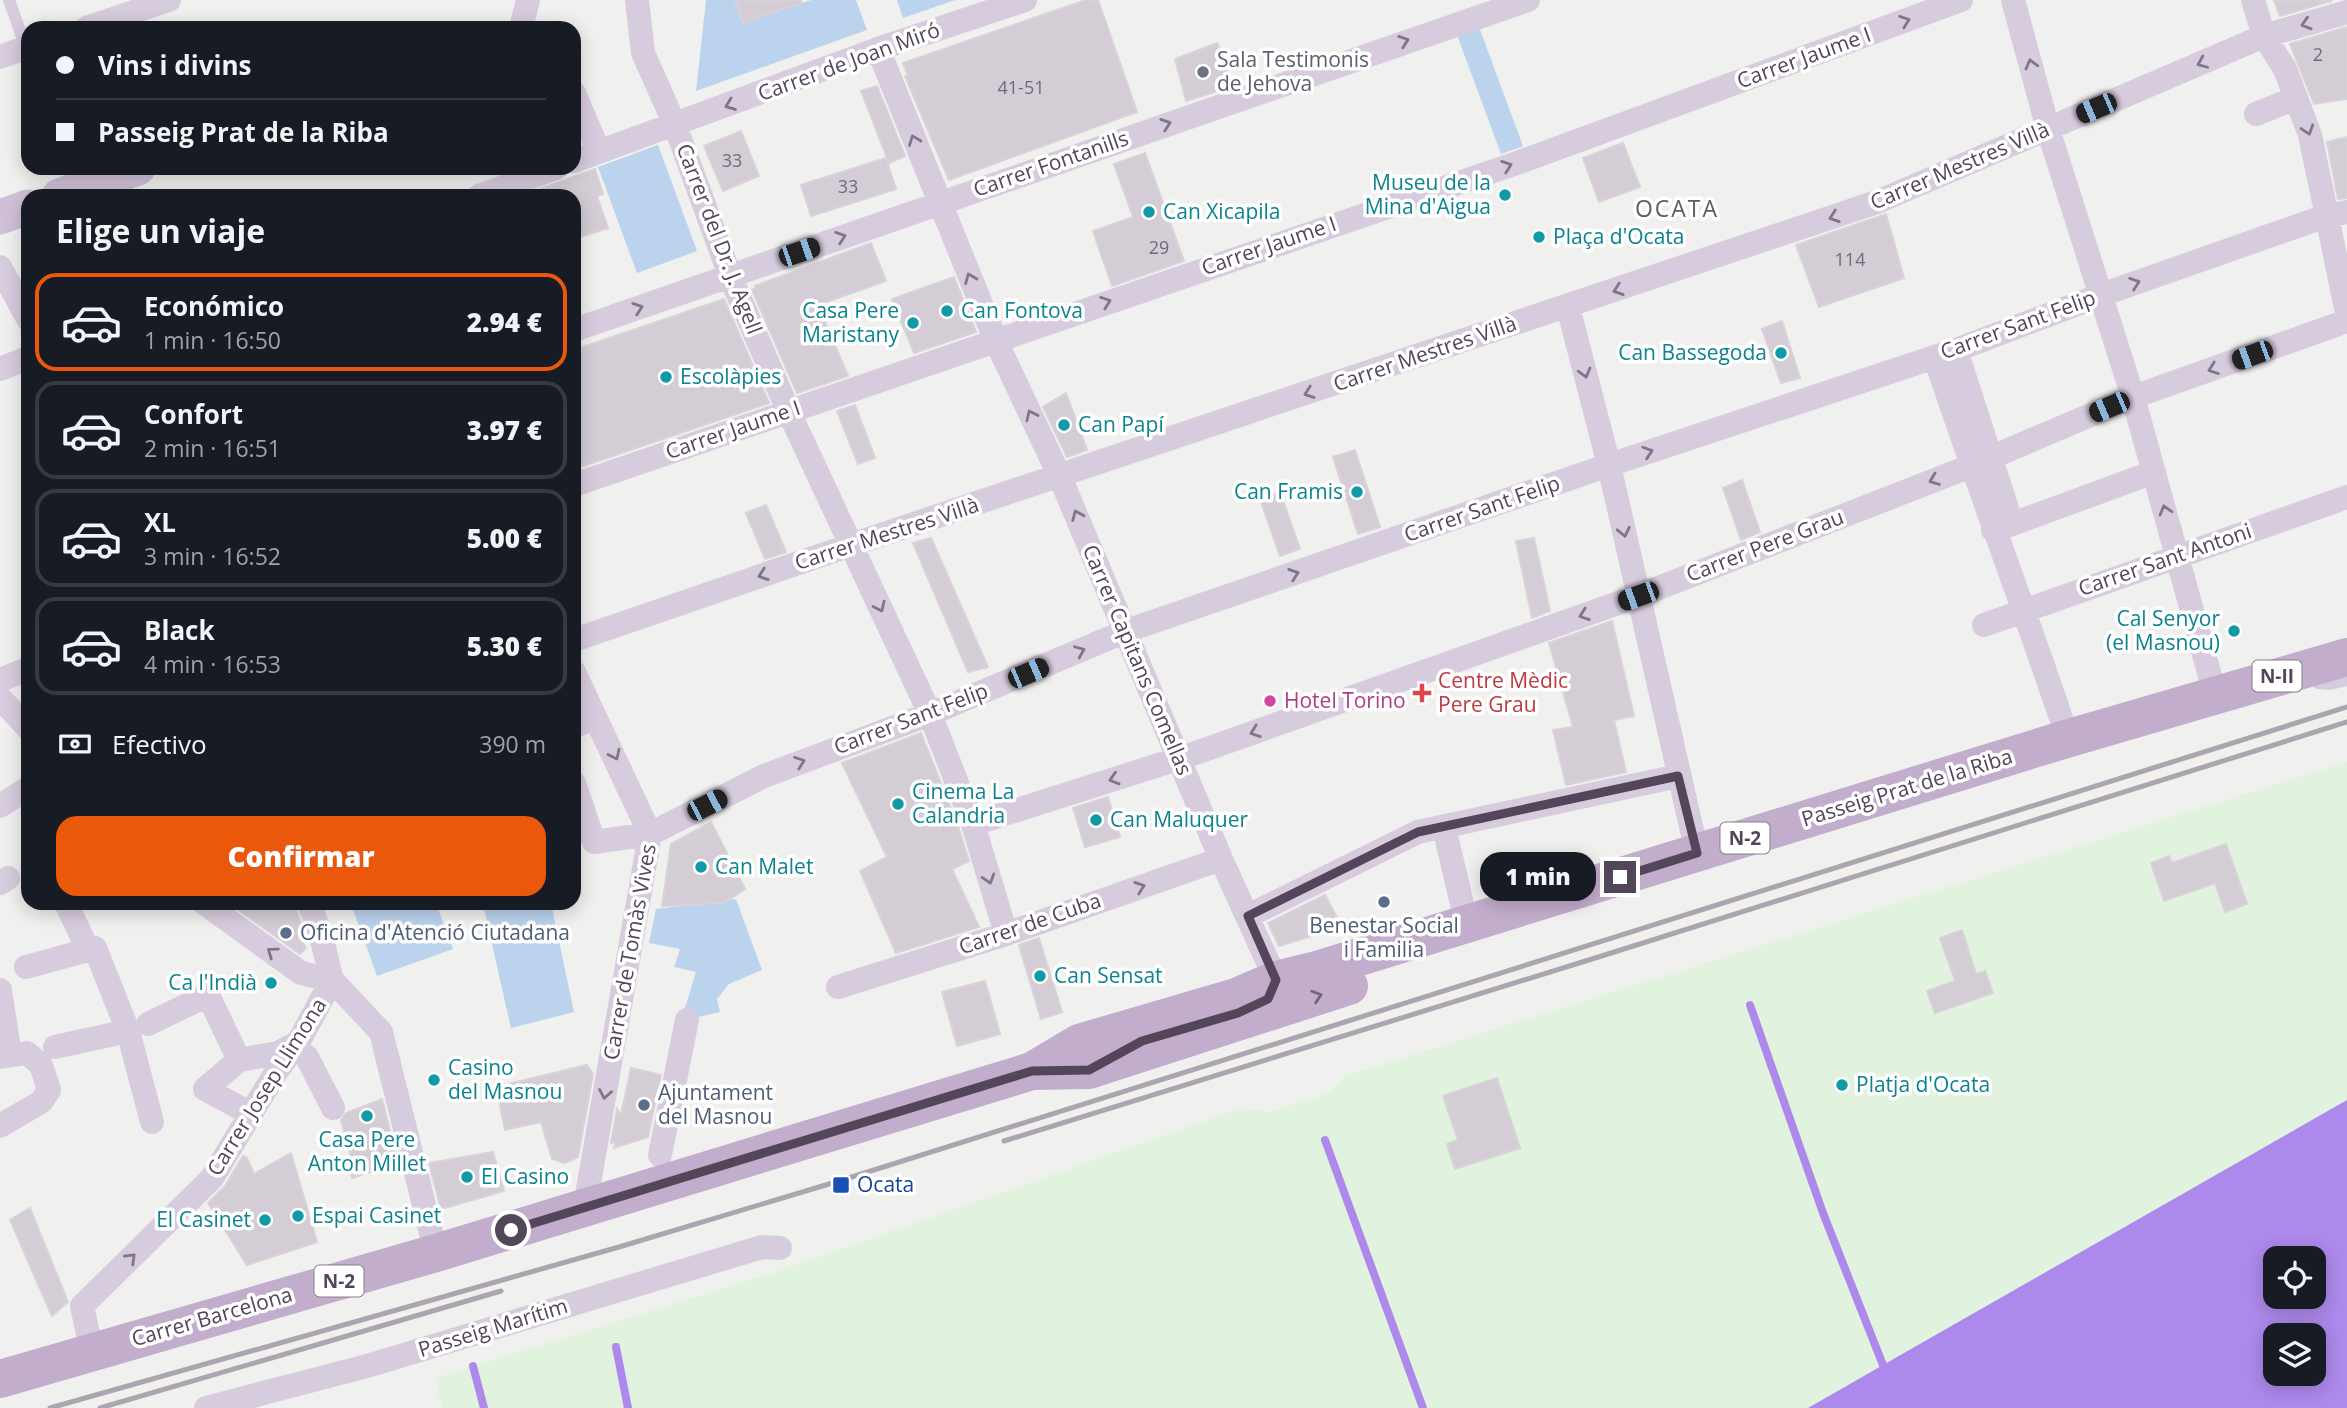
<!DOCTYPE html>
<html lang="es">
<meta charset="utf-8">
<style>
body{margin:0;font-family:"Open Sans",sans-serif;background:#20242c;color:#f1f3f6;height:100vh;display:flex;flex-direction:column;font-size:26px;white-space:nowrap}
*{box-sizing:border-box;margin:0}
p{font-size:23px;color:#9ea1a6}
.icon{flex:none;width:38px;height:38px;fill:none;stroke:currentColor;stroke-width:2;stroke-linecap:round;stroke-linejoin:round}
.map{position:relative;flex:1;overflow:hidden}
.panel{position:absolute;left:21px;top:189px;width:560px;height:721px;display:flex;flex-direction:column;background:#171b24;border-radius:21px;box-shadow:0 4px 18px #0003}
.panel>*{flex:none}
.guide{position:absolute;left:21px;top:21px;width:560px;height:154px;border-radius:21px;box-shadow:0 4px 18px #0003;display:grid;align-content:center;height:154px;padding:0 35px;background:#171b24}
.tools{position:absolute;left:2263px;top:1246px;display:grid;gap:14px}
.tools a{display:grid;place-items:center;width:63px;height:63px;border-radius:14px;background:#171b24;box-shadow:0 4px 18px #0003;font-size:35px}
.end{position:absolute;width:32px;height:32px;margin:-16px;border:9px solid #53465b;background:#fff;box-shadow:0 0 0 4px #fff}
.from{border-radius:50%}
.bubble{position:absolute;height:49px;border-radius:21px;background:#171b24;box-shadow:0 4px 18px #0003;font-size:23px;font-weight:800;line-height:49px;text-align:center}
.car{position:absolute;width:21px;height:42px;margin:-21px -10px;border-radius:9px;box-shadow:0 0 5px 2px #0007;background:linear-gradient(#222 24%,#8ab4d8 0 40%,#222 0 76%,#8ab4d8 0 86%,#222 0)}
.guide b{display:flex;align-items:center;gap:24px;height:66px;font-size:26px}
.guide b+b{border-top:2px solid #363941}
.guide i{width:18px;height:18px;background:#f1f3f6}
ul{padding:0;list-style:none}
li{display:flex;align-items:center;gap:21px;height:98px;margin:0 14px 10px;padding:0 21px;border:4px solid #363941;border-radius:21px}
li div{flex:1}
li b{display:block;font-size:26px}
li em{font-style:normal;font-weight:800}
li.selected{border-color:#ea580c}
li>.icon{width:63px;height:63px;stroke-width:1.5}
h2{padding:0 35px;font-size:32px;line-height:84px}
.pay{display:flex;align-items:center;gap:18px;height:77px;padding:0 35px;font-size:26px}
.pay p{margin-inline-start:auto}
.primary-button{display:flex;gap:14px;margin-top:auto;padding:14px 35px}
.primary-button a{flex:1;height:80px;border-radius:21px;background:#ea580c;color:#fff;font-size:28px;font-weight:800;line-height:80px;text-align:center}
.map>svg:first-child{display:block}
.green{fill:#bcd3ee}
.sand{fill:#e1f2de}
.water{fill:#ad89eb;fill-rule:evenodd}
.lines{fill:none;stroke-linecap:round;stroke-linejoin:round}
.stream{stroke:#ad89eb;stroke-width:8}
.building{fill:#d4cdd6;stroke:#d8d2d9;stroke-width:2}
.lane{stroke:#d7ccde;stroke-width:12}
.street{stroke:#d7ccde;stroke-width:24}
.secondary{stroke:#d0c0d7;stroke-width:35}
.primary{stroke:#c2adcd;stroke-width:38}
.rail{stroke:#aca5af;stroke-width:5}
.oneway{stroke:#817589}
.oneway2{stroke:#74657d}
.route{stroke:#53465b;stroke-width:9}
.worship-dot{fill:#6b7280;stroke:#fff;stroke-width:2.5}
.culture-dot{fill:#0f9aa8;stroke:#fff;stroke-width:2.5}
.health-dot{fill:#e0444e;stroke:#fff;stroke-width:2.5}
.hotel-dot{fill:#d1479c;stroke:#fff;stroke-width:2.5}
.service-dot{fill:#5c6f8a;stroke:#fff;stroke-width:2.5}
.transit-dot{fill:#1a4fb4;stroke:#fff;stroke-width:2.5}
.labels{text-anchor:middle;stroke-width:7;stroke-linejoin:round;paint-order:stroke}
.number-label{font-size:18px;fill:#73687a}
.shield{fill:#fff;stroke:#877e8c;stroke-width:2}
.shield-label{font-size:19px;font-weight:bold;fill:#53465b}
.street-label{font-size:21px;fill:#53465b;stroke:#fff}
.worship-label{font-size:21px;fill:#5b616d;stroke:#fff;text-anchor:start}
.culture-label{font-size:21px;fill:#0d838f;stroke:#fff;text-anchor:start}
.health-label{font-size:21px;fill:#be3a42;stroke:#fff;text-anchor:start}
.hotel-label{font-size:21px;fill:#b23c85;stroke:#fff;text-anchor:start}
.service-label{font-size:21px;fill:#4e5e75;stroke:#fff;text-anchor:start}
.transit-label{font-size:21px;fill:#164399;stroke:#fff;text-anchor:start}
.neighbourhood-label{font-size:23px;letter-spacing:2px;fill:#605a63;stroke:#fff}
</style>
<div class="map">
<svg width="2347" height="1408" viewBox="0 0 2347 1408">
<rect width="100%" height="100%" fill="#f0f0ee"/>
<path class="green" d="M706,0H735L743,23L811,0H856L867,30L696,91Z
M897,0H955L903,18Z
M1475,16L1523,146L1501,154L1453,24Z
M658,145L697,251L637,273L598,167Z
M736,899L762,970L729,984L717,999L720,1012L681,1021L696,972L674,967L680,949L649,943L656,909Z
M436,903L453,949L377,976L351,904Z
M513,903H551L574,1012L511,1028L484,909Z"/>
<path class="sand" d="M2347,762V1100L1808,1408H442L435,1378L779,1271L1241,1108L1270,1112L1327,1094L1345,1076Z"/>
<path class="water" d="M2347,1100V1408H1808L1883,1365ZM2275,1258H2314V1297H2275ZM2275,1335H2314V1374H2275Z"/>
<g class="lines">
<path class="stream" d="M1750,1005L1823,1213L1883,1365
M1325,1140L1423,1408
M616,1347L628,1408
M473,1366L484,1408"/>
</g>
<path class="building" d="M735,0H801V3L743,23Z
M1086,0H1098L1137,112L949,180L905,76H908L903,63Z
M2274,0H2331V1L2280,16Z
M2347,27V99L2314,104L2290,44Z
M1217,43L1233,86L1186,101L1175,59Z
M877,86L905,156L889,163L861,91Z
M741,131L759,176L723,191L704,146Z
M2347,137V198L2338,199L2327,142Z
M1623,143L1640,187L1599,202L1583,158Z
M1145,153L1184,261L1112,286L1093,231L1133,217L1114,164Z
M886,158L896,189L811,216L801,185Z
M595,169L603,194L597,196L608,228L574,239V196L527,194Z
M1886,214L1904,278L1819,307L1796,245Z
M871,243L886,281L818,305L848,376L797,393L752,290L756,288L755,286Z
M954,277L976,332L914,353L892,299Z
M724,299L769,403L574,469V350Z
M1782,321L1800,378L1781,383L1762,329Z
M1066,393L1087,450L1067,457L1043,407Z
M855,405L875,458L858,464L837,411Z
M1355,450L1380,527L1358,534L1333,457Z
M1742,480L1760,532L1741,540L1723,488Z
M1280,492L1300,549L1280,556L1260,499Z
M766,505L786,552L765,559L746,513Z
M931,538L988,667L968,672L913,543Z
M1534,538L1550,611L1532,618L1516,541Z
M1612,621L1634,716L1614,720L1626,772L1566,785L1553,730L1573,727L1549,643Z
M921,733L959,829L969,861L952,869L979,927L896,953L860,871L887,857L842,763Z
M1108,797L1120,837L1085,847L1073,808Z
M711,822L745,889L724,903L662,906L671,844Z
M2226,844L2247,904L2225,912L2215,883L2164,901L2151,863L2169,856L2172,863Z
M1325,895L1342,927L1279,946L1268,923Z
M229,903H294L305,934L300,937L306,948L300,954Z
M1962,930L1976,974L1985,971L1993,993L1935,1013L1927,991L1955,981L1940,938Z
M1039,938L1062,1012L1041,1019L1019,945Z
M985,981L1000,1034L957,1046L942,992Z
M587,1065L593,1074L578,1157L565,1163L552,1159L541,1122L505,1130L496,1087Z
M631,1068L661,1075L648,1137L614,1148L616,1141L611,1143L617,1109L621,1115Z
M1497,1078L1520,1148L1455,1169L1447,1144L1458,1140L1443,1096Z
M382,1099L398,1163L352,1178L348,1162L351,1157L341,1120L346,1113Z
M493,1152L504,1191L441,1209L429,1163Z
M291,1153L317,1242L247,1265L208,1203L225,1186L243,1156L247,1158L254,1174Z
M30,1208L68,1302L52,1316L10,1220Z"/>
<g class="lines">
<path class="lane" d="M9,0L26,48
M2318,683L2330,684L2347,680"/>
<path class="street" d="M637,0L643,53L675,125L730,276L788,410L930,714L973,824L1006,934
M2013,0L2048,129L2133,397L2215,694
M2253,0L2264,36L2285,69L2310,135L2347,313
M86,28L169,0
M521,28L528,0
M878,49L996,341L1060,477L1221,859L1276,980
M0,57L28,47
M574,93L599,152
M2256,114L2296,98
M574,161L878,49L1025,0
M479,196L556,168
M0,267L28,319
M1568,307L1609,465L1697,853
M574,330L1528,0
M1956,350L2012,524L1993,530
M1935,357C1975,478 2020,597 2061,718
M0,369L28,358
M574,485L1517,163L1961,0
M2012,524L2154,472
M1984,625L2347,497
M574,640L851,545L1877,202L2264,36L2347,12
M574,672L650,834L585,1206
M0,680L28,669
M0,698L28,728
M574,726L582,723
M574,783L594,842L650,834L764,776L930,714L1126,631L1609,465L1956,350L2101,295L2326,216L2347,212
M0,806L28,788
M973,824L1190,755L1638,596L1971,466L2133,397L2347,321
M1444,827L1462,904
M0,883L8,878
M66,903L88,950L95,948L128,1031L152,1122
M204,903L301,973L332,980
M309,903L320,932L332,980L381,1032L436,1253
M1248,916L1418,832L1678,776
M26,967L88,950
M838,987L1006,934L1221,859
M0,990L10,1055
M148,1024L208,995L239,1060
M55,1047L128,1031
M0,1057L27,1053L41,1065L49,1090L41,1102L0,1126
M307,1057L333,1108
M251,1114L205,1089L239,1060L278,1053L299,1042
M660,1155L687,1020
M92,1352L82,1306L212,1178L276,1072L299,1041L332,980
M206,1408L367,1366L762,1247L780,1248"/>
<path class="secondary" d="M59,196L138,168
M0,217L28,207"/>
<path class="primary" d="M1034,1071L1089,1070L1349,986
M0,1379L436,1253L1032,1071L1079,1043L1236,997L1276,980L1317,970L2066,739L2347,657"/>
<path class="rail" d="M1004,1141L1592,959L2347,722
M50,1408L619,1247L839,1181L2347,707
M100,1408L501,1291"/>
</g>
<defs><path id="oneway-chevron" d="M-2-3.5L2.5 0L-2 3.5" fill="none" stroke-width="1.6" stroke-linecap="round" stroke-linejoin="round" transform="scale(1.75)"/></defs>
<g class="oneway">
<use href="#oneway-chevron" transform="translate(1905 21) rotate(-20)"/>
<use href="#oneway-chevron" transform="translate(2306 24) rotate(163)"/>
<use href="#oneway-chevron" transform="translate(1404 41) rotate(-19)"/>
<use href="#oneway-chevron" transform="translate(2202 63) rotate(157)"/>
<use href="#oneway-chevron" transform="translate(2031 64) rotate(-105)"/>
<use href="#oneway-chevron" transform="translate(730 105) rotate(159)"/>
<use href="#oneway-chevron" transform="translate(1166 124) rotate(-19)"/>
<use href="#oneway-chevron" transform="translate(2308 130) rotate(72)"/>
<use href="#oneway-chevron" transform="translate(914 140) rotate(-111)"/>
<use href="#oneway-chevron" transform="translate(1507 166) rotate(-19)"/>
<use href="#oneway-chevron" transform="translate(1834 217) rotate(161)"/>
<use href="#oneway-chevron" transform="translate(841 237) rotate(-19)"/>
<use href="#oneway-chevron" transform="translate(970 278) rotate(-112)"/>
<use href="#oneway-chevron" transform="translate(2135 283) rotate(-19)"/>
<use href="#oneway-chevron" transform="translate(1618 290) rotate(161)"/>
<use href="#oneway-chevron" transform="translate(1106 302) rotate(-20)"/>
<use href="#oneway-chevron" transform="translate(638 308) rotate(-19)"/>
<use href="#oneway-chevron" transform="translate(2213 369) rotate(160)"/>
<use href="#oneway-chevron" transform="translate(1585 373) rotate(75)"/>
<use href="#oneway-chevron" transform="translate(1309 393) rotate(161)"/>
<use href="#oneway-chevron" transform="translate(1031 415) rotate(-115)"/>
<use href="#oneway-chevron" transform="translate(1648 452) rotate(-18)"/>
<use href="#oneway-chevron" transform="translate(1934 480) rotate(159)"/>
<use href="#oneway-chevron" transform="translate(2165 510) rotate(-106)"/>
<use href="#oneway-chevron" transform="translate(1077 515) rotate(-113)"/>
<use href="#oneway-chevron" transform="translate(1624 532) rotate(78)"/>
<use href="#oneway-chevron" transform="translate(1294 574) rotate(-19)"/>
<use href="#oneway-chevron" transform="translate(763 575) rotate(161)"/>
<use href="#oneway-chevron" transform="translate(880 607) rotate(65)"/>
<use href="#oneway-chevron" transform="translate(1584 615) rotate(160)"/>
<use href="#oneway-chevron" transform="translate(1080 651) rotate(-23)"/>
<use href="#oneway-chevron" transform="translate(1255 732) rotate(160)"/>
<use href="#oneway-chevron" transform="translate(615 755) rotate(65)"/>
<use href="#oneway-chevron" transform="translate(800 762) rotate(-20)"/>
<use href="#oneway-chevron" transform="translate(1114 779) rotate(163)"/>
<use href="#oneway-chevron" transform="translate(989 879) rotate(73)"/>
<use href="#oneway-chevron" transform="translate(1140 887) rotate(-19)"/>
<use href="#oneway-chevron" transform="translate(272 952) rotate(-144)"/>
<use href="#oneway-chevron" transform="translate(605 1094) rotate(100)"/>
<use href="#oneway-chevron" transform="translate(131 1258) rotate(-44)"/>
</g>
<use class="oneway2" href="#oneway-chevron" transform="translate(1317 996) rotate(-18)"/>
<g class="lines">
<path class="route" d="M511,1230L1032,1071L1089,1070L1142,1041L1238,1013L1268,999L1276,980L1248,916L1418,832L1678,776L1697,853L1620,877"/>
</g>
<circle class="worship-dot" cx="1203" cy="72" r="7"/>
<g class="culture-dot">
<circle cx="1505" cy="195" r="7"/>
<circle cx="1149" cy="212" r="7"/>
<circle cx="1539" cy="237" r="7"/>
<circle cx="947" cy="311" r="7"/>
<circle cx="913" cy="323" r="7"/>
<circle cx="1781" cy="353" r="7"/>
<circle cx="666" cy="377" r="7"/>
<circle cx="1064" cy="425" r="7"/>
<circle cx="1357" cy="492" r="7"/>
<circle cx="2234" cy="631" r="7"/>
<circle cx="898" cy="804" r="7"/>
<circle cx="1096" cy="820" r="7"/>
<circle cx="701" cy="867" r="7"/>
<circle cx="1040" cy="976" r="7"/>
<circle cx="271" cy="983" r="7"/>
<circle cx="434" cy="1080" r="7"/>
<circle cx="1842" cy="1085" r="7"/>
<circle cx="367" cy="1116" r="7"/>
<circle cx="467" cy="1177" r="7"/>
<circle cx="298" cy="1216" r="7"/>
<circle cx="265" cy="1220" r="7"/>
</g>
<path class="health-dot" d="M1418.5 682.5h7v7h7v7h-7v7h-7v-7h-7v-7h7z"/>
<circle class="hotel-dot" cx="1270" cy="701" r="7"/>
<g class="service-dot">
<circle cx="1384" cy="902" r="7"/>
<circle cx="286" cy="933" r="7"/>
<circle cx="644" cy="1105" r="7"/>
</g>
<rect class="transit-dot" x="832" y="1176" width="18" height="18" rx="3.5"/>
<g class="labels">
<g class="number-label">
<text x="2318" y="61">2</text>
<text x="1021" y="94">41-51</text>
<text x="732" y="167">33</text>
<text x="848" y="193">33</text>
<text x="1159" y="254">29</text>
<text x="1850" y="266">114</text>
</g>
<g class="shield">
<rect x="2252.5" y="660.5" width="49" height="31" rx="5"/>
<rect x="1720.5" y="822.5" width="49" height="31" rx="5"/>
<rect x="314.5" y="1265.5" width="49" height="31" rx="5"/>
</g>
<g class="shield-label">
<text x="2277" y="683">N-II</text>
<text x="1745" y="845">N-2</text>
<text x="339" y="1288">N-2</text>
</g>
<g class="street-label">
<text transform="translate(1804 58) rotate(-20)" y="7">Carrer Jaume I</text>
<text transform="translate(849 62) rotate(-20)" y="7">Carrer de Joan Miró</text>
<text transform="translate(1051 164) rotate(-19)" y="7">Carrer Fontanills</text>
<text transform="translate(1960 166) rotate(-23)" y="7">Carrer Mestres Villà</text>
<text transform="translate(719 239) rotate(69)" y="7">Carrer del Dr. J. Agell</text>
<text transform="translate(1269 246) rotate(-19)" y="7">Carrer Jaume I</text>
<text transform="translate(2018 325) rotate(-20)" y="7">Carrer Sant Felip</text>
<text transform="translate(1425 354) rotate(-19)" y="7">Carrer Mestres Villà</text>
<text transform="translate(733 430) rotate(-19)" y="7">Carrer Jaume I</text>
<text transform="translate(1482 509) rotate(-19)" y="7">Carrer Sant Felip</text>
<text transform="translate(887 534) rotate(-18)" y="7">Carrer Mestres Villà</text>
<text transform="translate(1765 546) rotate(-21)" y="7">Carrer Pere Grau</text>
<text transform="translate(2165 560) rotate(-19)" y="7">Carrer Sant Antoni</text>
<text transform="translate(1137 660) rotate(67)" y="7">Carrer Capitans Comellas</text>
<text transform="translate(911 719) rotate(-21)" y="7">Carrer Sant Felip</text>
<text transform="translate(1907 788) rotate(-17)" y="7">Passeig Prat de la Riba</text>
<text transform="translate(1030 924) rotate(-19)" y="7">Carrer de Cuba</text>
<text transform="translate(630 952) rotate(-80)" y="7">Carrer de Tomàs Vives</text>
<text transform="translate(267 1087) rotate(-58)" y="7">Carrer Josep Llimona</text>
<text transform="translate(212 1317) rotate(-16)" y="7">Carrer Barcelona</text>
<text transform="translate(493 1328) rotate(-17)" y="7">Passeig Marítim</text>
</g>
<g class="worship-label">
<text x="1217" y="67">Sala Testimonis<tspan x="1217" dy="24">de Jehova</tspan></text>
</g>
<g class="culture-label">
<text x="1491" y="190" text-anchor="end">Museu de la<tspan x="1491" dy="24">Mina d'Aigua</tspan></text>
<text x="1163" y="219">Can Xicapila</text>
<text x="1553" y="244">Plaça d'Ocata</text>
<text x="899" y="318" text-anchor="end">Casa Pere<tspan x="899" dy="24">Maristany</tspan></text>
<text x="961" y="318">Can Fontova</text>
<text x="1767" y="360" text-anchor="end">Can Bassegoda</text>
<text x="680" y="384">Escolàpies</text>
<text x="1078" y="432">Can Papí</text>
<text x="1343" y="499" text-anchor="end">Can Framis</text>
<text x="2220" y="626" text-anchor="end">Cal Senyor<tspan x="2220" dy="24">(el Masnou)</tspan></text>
<text x="912" y="799">Cinema La<tspan x="912" dy="24">Calandria</tspan></text>
<text x="1110" y="827">Can Maluquer</text>
<text x="715" y="874">Can Malet</text>
<text x="1054" y="983">Can Sensat</text>
<text x="257" y="990" text-anchor="end">Ca l'Indià</text>
<text x="448" y="1075">Casino<tspan x="448" dy="24">del Masnou</tspan></text>
<text x="1856" y="1092">Platja d'Ocata</text>
<text x="367" y="1147" text-anchor="middle">Casa Pere<tspan x="367" dy="24">Anton Millet</tspan></text>
<text x="481" y="1184">El Casino</text>
<text x="312" y="1223">Espai Casinet</text>
<text x="251" y="1227" text-anchor="end">El Casinet</text>
</g>
<g class="health-label">
<text x="1438" y="688">Centre Mèdic<tspan x="1438" dy="24">Pere Grau</tspan></text>
</g>
<g class="hotel-label">
<text x="1284" y="708">Hotel Torino</text>
</g>
<g class="service-label">
<text x="1384" y="933" text-anchor="middle">Benestar Social<tspan x="1384" dy="24">i Familia</tspan></text>
<text x="300" y="940">Oficina d'Atenció Ciutadana</text>
<text x="658" y="1100">Ajuntament<tspan x="658" dy="24">del Masnou</tspan></text>
</g>
<g class="transit-label">
<text x="857" y="1192">Ocata</text>
</g>
<g class="neighbourhood-label">
<text x="1677" y="217">OCATA</text>
</g>
</g>
</svg>
<div class="tools">
<a><svg class="icon" aria-label="locate" viewBox="0 0 24 24"><circle cx="12" cy="12" r="6"/><path d="M12 2v4M12 18v4M2 12h4M18 12h4"/></svg></a>
<a><svg class="icon" aria-label="layers" viewBox="0 0 24 24"><path d="M12 4l9 5-9 5-9-5zM3 14l9 5 9-5"/></svg></a>
</div>
<i class="end from" style="left:511px;top:1230px"></i>
<i class="end" style="left:1620px;top:877px"></i>
<div class="bubble" style="left:1480px;top:852px;width:116px">1 min</div>
<i class="car" style="left:2096px;top:108px;rotate:247deg"></i>
<i class="car" style="left:799px;top:252px;rotate:71deg"></i>
<i class="car" style="left:2252px;top:355px;rotate:250deg"></i>
<i class="car" style="left:2109px;top:407px;rotate:247deg"></i>
<i class="car" style="left:1638px;top:596px;rotate:250deg"></i>
<i class="car" style="left:1028px;top:673px;rotate:67deg"></i>
<i class="car" style="left:707px;top:805px;rotate:63deg"></i>
<div class="guide">
<b><i class="from"></i>Vins i divins</b>
<b><i></i>Passeig Prat de la Riba</b>
</div>
<section class="panel">
<h2>Elige un viaje</h2>
<ul>
<li class="selected"><svg class="icon" aria-label="car" viewBox="0 0 24 24"><path d="M5 17H2v-5l4-1 3-4h7l3 4 3 1v5h-3M9 17h6M6 11h13"/><circle cx="7" cy="17" r="2"/><circle cx="17" cy="17" r="2"/></svg><div><b>Económico</b><p>1 min · 16:50</p></div><em>2.94 €</em></li>
<li><svg class="icon" aria-label="car" viewBox="0 0 24 24"><path d="M5 17H2v-5l4-1 3-4h7l3 4 3 1v5h-3M9 17h6M6 11h13"/><circle cx="7" cy="17" r="2"/><circle cx="17" cy="17" r="2"/></svg><div><b>Confort</b><p>2 min · 16:51</p></div><em>3.97 €</em></li>
<li><svg class="icon" aria-label="car" viewBox="0 0 24 24"><path d="M5 17H2v-5l4-1 3-4h7l3 4 3 1v5h-3M9 17h6M6 11h13"/><circle cx="7" cy="17" r="2"/><circle cx="17" cy="17" r="2"/></svg><div><b>XL</b><p>3 min · 16:52</p></div><em>5.00 €</em></li>
<li><svg class="icon" aria-label="car" viewBox="0 0 24 24"><path d="M5 17H2v-5l4-1 3-4h7l3 4 3 1v5h-3M9 17h6M6 11h13"/><circle cx="7" cy="17" r="2"/><circle cx="17" cy="17" r="2"/></svg><div><b>Black</b><p>4 min · 16:53</p></div><em>5.30 €</em></li>
</ul>
<div class="pay"><svg class="icon" aria-label="cash" viewBox="0 0 24 24"><path d="M3 7h18v10H3z"/><circle cx="12" cy="12" r="2"/></svg>Efectivo<p>390 m</p></div>
<div class="primary-button"><a>Confirmar</a></div>
</section>
</div>
